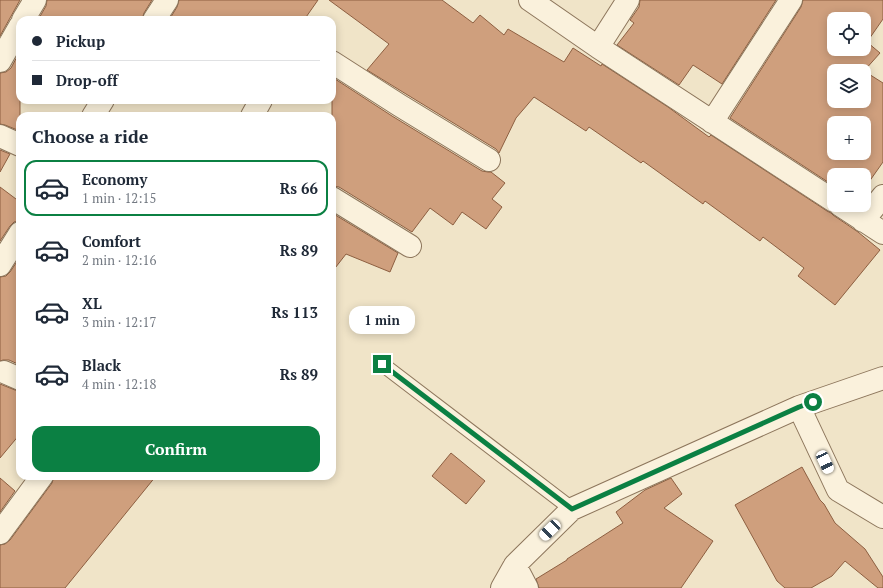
<!DOCTYPE html>
<meta charset="utf-8">
<style>
body{margin:0;font-family:"PT Serif",serif;background:#f2f2f3;color:#1f2937;height:100vh;display:flex;flex-direction:column;font-size:15px;white-space:nowrap}
*{box-sizing:border-box;margin:0}
p{font-size:13px;color:#747a83}
.icon{flex:none;width:22px;height:22px;fill:none;stroke:currentColor;stroke-width:2;stroke-linecap:round;stroke-linejoin:round}
.map{position:relative;flex:1;overflow:hidden}
.drawer{position:absolute;left:16px;top:112px;width:320px;height:368px;display:flex;flex-direction:column;background:#fff;border-radius:12px;box-shadow:0 2px 10px #0003}
.drawer>*{flex:none}
.guide{position:absolute;left:16px;top:16px;width:320px;height:88px;border-radius:12px;box-shadow:0 2px 10px #0003;display:grid;align-content:center;height:88px;padding:0 16px;background:#fff}
.tools{position:absolute;left:827px;top:12px;display:grid;gap:8px}
.tools a{display:grid;place-items:center;width:44px;height:44px;border-radius:8px;background:#fff;box-shadow:0 2px 10px #0003;font-size:20px}
.end{position:absolute;width:18px;height:18px;margin:-9px;border:5px solid #0b8043;background:#fff;box-shadow:0 0 0 2px #fff}
.from{border-radius:50%}
.bubble{position:absolute;height:28px;border-radius:12px;background:#fff;box-shadow:0 2px 10px #0003;font-size:13px;font-weight:700;line-height:28px;text-align:center}
.car{position:absolute;width:12px;height:24px;margin:-12px -6px;border-radius:5px;box-shadow:0 0 3px 1px #0007;background:linear-gradient(#fff 24%,#345 0 40%,#fff 0 76%,#345 0 86%,#fff 0)}
.guide b{display:flex;align-items:center;gap:14px;height:38px;font-size:15px}
.guide b+b{border-top:1px solid #e0e1e3}
.guide i{width:10px;height:10px;background:#1f2937}
ul{padding:0;list-style:none}
li{display:flex;align-items:center;gap:12px;height:56px;margin:0 8px 6px;padding:0 8px;border:2px solid transparent;border-radius:12px}
li div{flex:1}
li b{display:block;font-size:15px}
li em{font-style:normal;font-weight:700}
li.selected{border-color:#0b8043}
li>.icon{width:36px;height:36px;stroke-width:1.5}
h2{padding:0 16px;font-size:18px;line-height:48px}
.action{display:flex;gap:8px;margin-top:auto;padding:8px 16px}
.action a{flex:1;height:46px;border-radius:12px;background:#0b8043;color:#fff;font-size:16px;font-weight:700;line-height:46px;text-align:center}
.map>svg:first-child{display:block}
.building{fill:#cf9f7d;stroke:#8d5f41;fill-rule:evenodd}
.lines{fill:none;stroke-linecap:round;stroke-linejoin:round}
.lane-casing{stroke:#8d765c;stroke-width:16}
.street-casing{stroke:#8d765c;stroke-width:24}
.lane{stroke:#faf1dc;stroke-width:14}
.street{stroke:#faf1dc;stroke-width:22}
.route{stroke:#0b8043;stroke-width:5}
</style>
<div class="map">
<svg width="883" height="588" viewBox="0 0 883 588">
<rect width="100%" height="100%" fill="#f0e4c8"/>
<path class="building" d="M0,0H20L0,36Z
M47,0H152L144,13L142,20H38L46,6Z
M179,0H318L304,20H169L177,7Z
M329,0H442L473,23L480,15L504,35L508,29L564,62L573,48L601,66L602,64L668,107L709,137L711,135L827,211L831,213L833,215L858,232L880,250L835,305L798,276L804,268L763,237L760,241L705,201L703,204L643,161L641,163L589,127L586,131L534,97L516,118L499,153L496,149L406,94L367,70L389,44Z
M640,0H776L722,84L693,65L679,85L617,45L634,23L630,20L639,7Z
M803,0H883V19L867,42L880,53L864,71L883,83V162L864,189V175H834V186L730,118L801,7ZM834,19H864V49H834ZM834,71H864V101H834ZM834,123H864V153H834Z
M20,51V131L5,125L0,124V73L6,72L11,68Z
M332,77L392,116L482,171L488,172H491L505,183L492,199L502,207L486,229L462,212L453,225L430,208L412,232L339,187L332,186Z
M0,150L10,154L0,172Z
M0,187L20,202V221L14,222L10,226L0,241Z
M332,213L398,253L390,272L346,254L332,272Z
M20,257V365L9,360H3L0,361V277L6,276L10,272Z
M0,384L15,390L20,391V434L0,458Z
M451,453L485,481L466,504L432,476Z
M802,467L820,500L824,504L835,523L865,549L883,577V588H878L845,561L832,576L811,588H785L777,581L735,505Z
M54,476H156L65,588H0V545L5,544L10,540L52,483Z
M0,478L15,491L0,512Z
M671,478L682,494L664,508L713,541L681,588H539L536,579L567,560V559L623,523L616,512L645,490Z"/>
<g class="lines">
<defs>
<path id="lane" d="M382,364L572,509"/>
<path id="street" d="M530,0L598,47L834,201
M23,20L35,0
M154,20L167,0
M598,47L628,0
M0,61L20,26
M332,62L399,105L489,160
M93,116L103,100
M252,116L261,100
M712,122L791,0
M0,136L20,145
M332,198L410,246
M840,205L883,233
M863,221L883,196
M0,265L20,233
M4,372L20,379
M799,407L838,490L883,517
M0,533L42,476
M502,588L515,565
M527,588L515,565L572,509L799,407L883,378"/>
</defs>
<use href="#lane" class="lane-casing"/>
<use href="#street" class="street-casing"/>
<use href="#lane" class="lane"/>
<use href="#street" class="street"/>
</g>
<g class="lines">
<path class="route" d="M382,364L572,509L799,407L813,402"/>
</g>
</svg>
<div class="tools">
<a><svg class="icon" aria-label="locate" viewBox="0 0 24 24"><circle cx="12" cy="12" r="6"/><path d="M12 2v4M12 18v4M2 12h4M18 12h4"/></svg></a>
<a><svg class="icon" aria-label="layers" viewBox="0 0 24 24"><path d="M12 4l9 5-9 5-9-5zM3 14l9 5 9-5"/></svg></a>
<a>+</a>
<a>−</a>
</div>
<i class="end from" style="left:813px;top:402px"></i>
<i class="end" style="left:382px;top:364px"></i>
<div class="bubble" style="left:349px;top:306px;width:66px">1 min</div>
<i class="car" style="left:825px;top:462px;rotate:155deg"></i>
<i class="car" style="left:550px;top:530px;rotate:226deg"></i>
<div class="guide">
<b><i class="from"></i>Pickup</b>
<b><i></i>Drop-off</b>
</div>
<section class="drawer">
<h2>Choose a ride</h2>
<ul>
<li class="selected"><svg class="icon" aria-label="car" viewBox="0 0 24 24"><path d="M5 17H2v-5l4-1 3-4h7l3 4 3 1v5h-3M9 17h6M6 11h13"/><circle cx="7" cy="17" r="2"/><circle cx="17" cy="17" r="2"/></svg><div><b>Economy</b><p>1 min · 12:15</p></div><em>Rs 66</em></li>
<li><svg class="icon" aria-label="car" viewBox="0 0 24 24"><path d="M5 17H2v-5l4-1 3-4h7l3 4 3 1v5h-3M9 17h6M6 11h13"/><circle cx="7" cy="17" r="2"/><circle cx="17" cy="17" r="2"/></svg><div><b>Comfort</b><p>2 min · 12:16</p></div><em>Rs 89</em></li>
<li><svg class="icon" aria-label="car" viewBox="0 0 24 24"><path d="M5 17H2v-5l4-1 3-4h7l3 4 3 1v5h-3M9 17h6M6 11h13"/><circle cx="7" cy="17" r="2"/><circle cx="17" cy="17" r="2"/></svg><div><b>XL</b><p>3 min · 12:17</p></div><em>Rs 113</em></li>
<li><svg class="icon" aria-label="car" viewBox="0 0 24 24"><path d="M5 17H2v-5l4-1 3-4h7l3 4 3 1v5h-3M9 17h6M6 11h13"/><circle cx="7" cy="17" r="2"/><circle cx="17" cy="17" r="2"/></svg><div><b>Black</b><p>4 min · 12:18</p></div><em>Rs 89</em></li>
</ul>
<div class="action"><a>Confirm</a></div>
</section>
</div>
